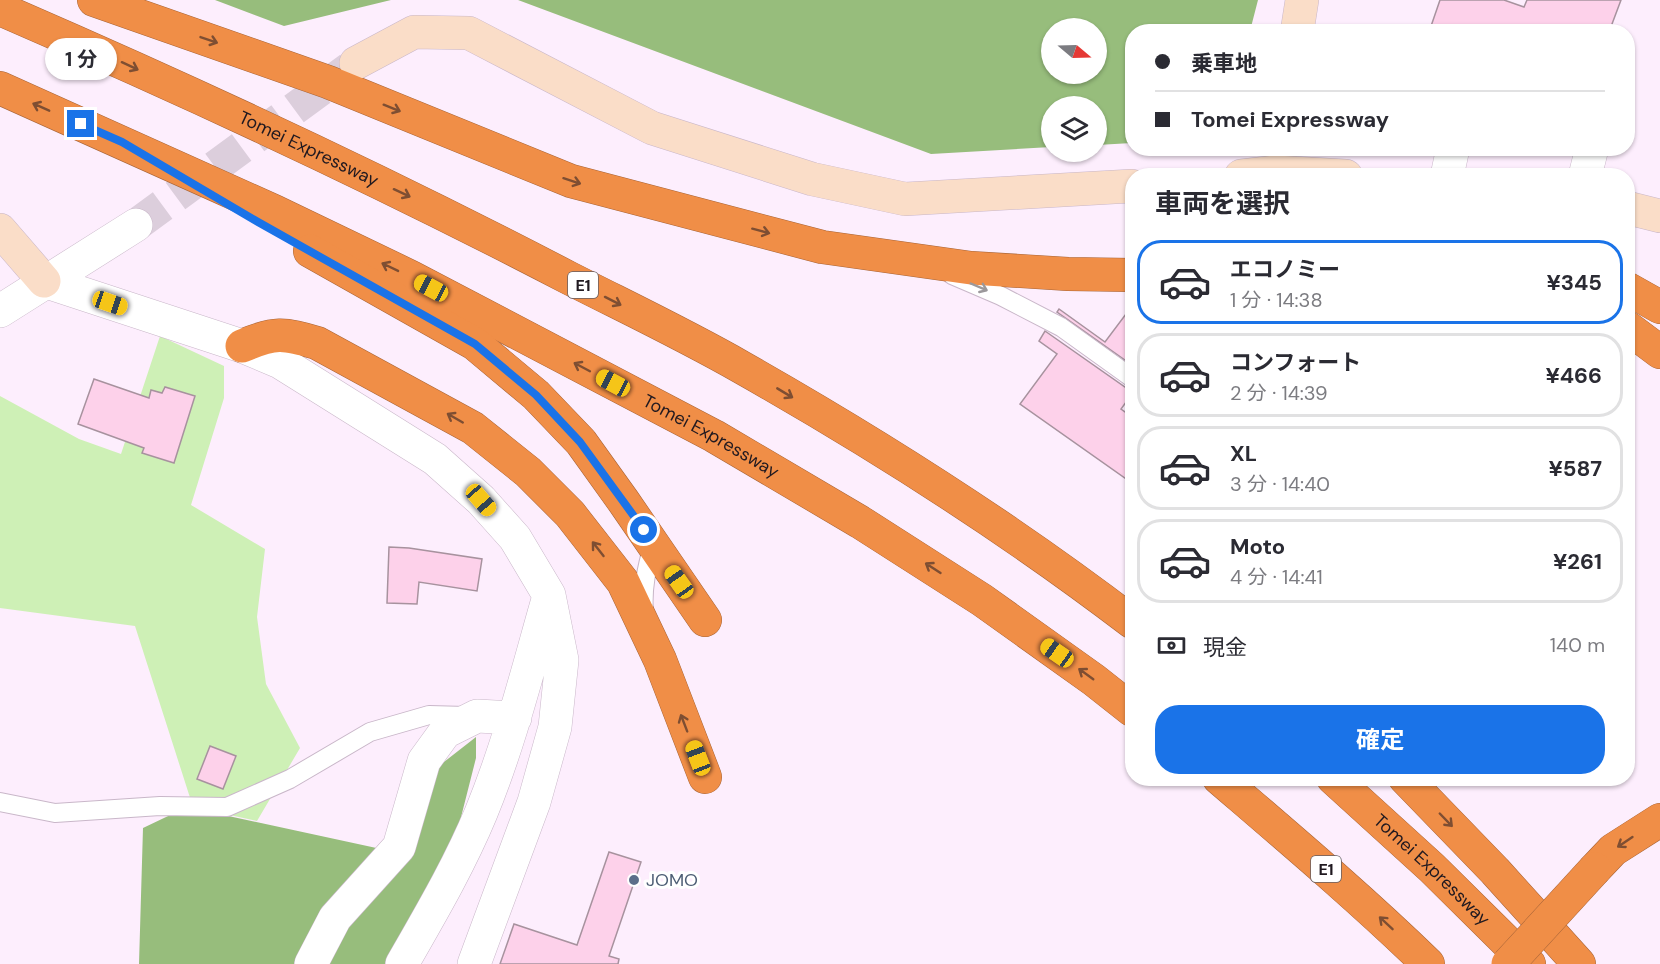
<!DOCTYPE html>
<html lang="ja">
<meta charset="utf-8">
<style>
body{margin:0;font-family:"DM Sans","Noto Sans JP",sans-serif;background:#f7f7f7;color:#2b2b33;height:100vh;display:flex;flex-direction:column;font-size:22px;white-space:nowrap}
*{box-sizing:border-box;margin:0}
p{font-size:20px;color:#7c7c81}
.icon{flex:none;width:33px;height:33px;fill:none;stroke:currentColor;stroke-width:2;stroke-linecap:round;stroke-linejoin:round}
.map{position:relative;flex:1;overflow:hidden}
.panel{position:absolute;left:1125px;top:168px;width:510px;height:618px;display:flex;flex-direction:column;background:#fff;border-radius:24px;box-shadow:0 2px 4px #0004}
.panel>*{flex:none}
.hud{position:absolute;left:1125px;top:24px;width:510px;height:132px;border-radius:24px;box-shadow:0 2px 4px #0004;display:grid;align-content:center;height:132px;padding:0 30px;background:#fff}
.needle{width:39px;rotate:109deg}
.controls{position:absolute;left:1041px;top:18px;display:grid;gap:12px}
.controls a{display:grid;place-items:center;width:66px;height:66px;border-radius:50%;background:#fff;box-shadow:0 2px 4px #0004;font-size:30px}
.end{position:absolute;width:27px;height:27px;margin:-14px;border:8px solid #1a73e8;background:#fff;box-shadow:0 0 0 3px #fff}
.from{border-radius:50%}
.bubble{position:absolute;height:42px;border-radius:21px;background:#fff;box-shadow:0 2px 4px #0004;font-size:20px;font-weight:700;line-height:42px;text-align:center}
.car{position:absolute;width:18px;height:36px;margin:-18px -9px;border-radius:8px;box-shadow:0 0 4px 2px #0007;background:linear-gradient(#f5c518 24%,#345 0 40%,#f5c518 0 76%,#345 0 86%,#f5c518 0)}
.hud b{display:flex;align-items:center;gap:21px;height:57px;font-size:22px}
.hud b+b{border-top:2px solid #e1e1e2}
.hud i{width:15px;height:15px;background:#2b2b33}
ul{padding:0;list-style:none}
li{display:flex;align-items:center;gap:18px;height:84px;margin:0 12px 9px;padding:0 18px;border:3px solid #e1e1e2;border-radius:24px}
li div{flex:1}
li b{display:block;font-size:22px}
li em{font-style:normal;font-weight:700}
li.selected{border-color:#1a73e8}
li>.icon{width:54px;height:54px;stroke-width:1.5}
h2{padding:0 30px;font-size:27px;line-height:72px}
.pay{display:flex;align-items:center;gap:15px;height:66px;padding:0 30px;font-size:22px}
.pay p{margin-inline-start:auto}
.button{display:flex;gap:12px;margin-top:auto;padding:12px 30px}
.button a{flex:1;height:69px;border-radius:24px;background:#1a73e8;color:#fff;font-size:24px;font-weight:700;line-height:69px;text-align:center}
.map>svg:first-child{display:block}
.green{fill:#cef0b6}
.forest{fill:#97bd7c;fill-rule:evenodd}
.building{fill:#fdd1ea;stroke:#a7929e;stroke-width:1.5}
.lines{fill:none;stroke-linecap:round;stroke-linejoin:round}
.secondary-tunnel{stroke:#dccedc;stroke-width:33;stroke-dasharray:33 16;stroke-linecap:butt}
.lane-casing{stroke:#c9b7c9;stroke-width:20}
.street-casing{stroke:#c9b7c9;stroke-width:34}
.secondary-casing{stroke:#c9b7c9;stroke-width:34}
.highway-casing{stroke:#a76539;stroke-width:34}
.lane{stroke:#fff;stroke-width:18}
.street{stroke:#fff;stroke-width:33}
.secondary{stroke:#faddc8;stroke-width:33}
.highway{stroke:#f08e47;stroke-width:33}
.highway-bridge-casing{stroke:#a76539;stroke-width:34;stroke-linecap:butt}
.highway-bridge{stroke:#f08e47;stroke-width:33}
.oneway{stroke:#7e4e32}
.oneway2{stroke:#9b989b}
.route{stroke:#1a73e8;stroke-width:8}
.service-dot{fill:#5c6f8a;stroke:#fff;stroke-width:2}
.labels{text-anchor:middle;stroke-width:6;stroke-linejoin:round;paint-order:stroke}
.shield{fill:#fff;stroke:#635e63;stroke-width:1.5}
.shield-label{font-size:16px;font-weight:bold;fill:#201920}
.street-label{font-size:18px;fill:#201920;stroke:#fff}
.service-label{font-size:18px;fill:#4e5e75;stroke:#fff;text-anchor:start}
</style>
<div class="map">
<svg width="1660" height="964" viewBox="0 0 1660 964">
<rect width="100%" height="100%" fill="#fdeefd"/>
<path class="green" d="M160,336L224,366V398L191,505L265,549L257,617L266,684L300,748L257,821L193,807L135,626L0,608V396L79,439L121,454Z"/>
<path class="forest" d="M215,0H391L284,26Z
M518,0H1258L1250,31L1132,32V143L1097,145L1096,106H1052L1051,147L931,154ZM1096,28V74H1052V28Z
M476,737V758L458,829L387,964H139L143,828L187,807L381,849L435,769Z"/>
<path class="building" d="M1440,0H1504L1524,7L1527,0H1621L1609,32H1429Z
M1132,306V365L1057,312L1059,309L1105,342Z
M1045,331L1125,387L1132,389V394L1121,409L1132,417V483L1020,404L1057,354L1039,341Z
M94,379L149,398L151,390L162,393L165,387L195,396L174,463L142,453L144,448L78,424Z
M389,547L409,548L482,559L477,591L419,582L417,604L387,603Z
M210,746L236,756L223,789L197,779Z
M609,852L641,862L609,956L619,959L618,964H500L514,924L577,945Z"/>
<g class="lines">
<path class="secondary-tunnel" d="M136,225L350,68"/>
<defs>
<path id="lane" d="M952,275L1001,296L1061,327L1132,378
M644,612C642,588 647,567 653,545
M0,802L55,813L160,806L227,807L290,779L370,732L429,715L466,716"/>
<path id="street" d="M1447,176L1453,148
M1585,176L1592,148
M44,281L242,346L280,362L435,459L481,500L515,538L549,595L562,660L555,727L534,802L474,964
M0,311L136,225
M311,964L335,918L399,847L424,761L445,732L477,716L515,718
M402,964C430,915 459,866 481,813C509,745 527,673 547,603"/>
<path id="secondary" d="M1297,32L1302,0
M356,63L414,32L469,33L652,128L812,179L905,199L1132,186
M1241,176L1275,172L1346,176
M1628,208L1660,216
M0,230L44,281"/>
<g id="highway">
<path d="M94,0L328,82L571,181L822,247L971,268L1068,274L1132,275"/>
<path id="s1" d="M0,9C192,92 383,181 569,278C626,307 685,335 741,367C877,444 1009,528 1132,622"/>
<path id="s2" d="M0,88L276,212L411,277L714,436L860,522L982,600L1094,680L1132,710"/>
<path d="M310,251L475,344L536,395L581,442L624,502L705,620"/>
<path d="M1628,289L1660,307"/>
<path d="M1628,328L1660,352"/>
<path d="M242,346C275,332 283,333 317,343L473,428L528,472L570,514L623,582L660,660L705,777"/>
<path d="M1219,778C1290,839 1361,899 1428,964"/>
<path id="s3" d="M1333,778L1432,868L1529,964"/>
<path d="M1405,778L1495,871L1579,964"/>
<path d="M1595,869L1613,850L1660,820"/>
</g>
</defs>
<use href="#lane" class="lane-casing"/>
<use href="#street" class="street-casing"/>
<use href="#secondary" class="secondary-casing"/>
<use href="#highway" class="highway-casing"/>
<use href="#lane" class="lane"/>
<use href="#street" class="street"/>
<use href="#secondary" class="secondary"/>
<use href="#highway" class="highway"/>
<defs>
<path id="highway-bridge" d="M1508,964L1595,869"/>
</defs>
<use href="#highway-bridge" class="highway-bridge-casing"/>
<use href="#highway-bridge" class="highway-bridge"/>
</g>
<defs><path id="oneway-shaft" d="M-6 0H5M1.5-3L5.5 0L1.5 3" fill="none" stroke-width="1.6" stroke-linecap="round" stroke-linejoin="round" transform="scale(1.5)"/></defs>
<g class="oneway">
<use href="#oneway-shaft" transform="translate(209 40) rotate(19)"/>
<use href="#oneway-shaft" transform="translate(130 66) rotate(25)"/>
<use href="#oneway-shaft" transform="translate(41 107) rotate(-156)"/>
<use href="#oneway-shaft" transform="translate(392 108) rotate(22)"/>
<use href="#oneway-shaft" transform="translate(572 181) rotate(18)"/>
<use href="#oneway-shaft" transform="translate(402 193) rotate(25)"/>
<use href="#oneway-shaft" transform="translate(761 231) rotate(15)"/>
<use href="#oneway-shaft" transform="translate(390 267) rotate(-154)"/>
<use href="#oneway-shaft" transform="translate(613 301) rotate(27)"/>
<use href="#oneway-shaft" transform="translate(582 367) rotate(-152)"/>
<use href="#oneway-shaft" transform="translate(785 393) rotate(31)"/>
<use href="#oneway-shaft" transform="translate(455 418) rotate(-150)"/>
<use href="#oneway-shaft" transform="translate(598 549) rotate(-128)"/>
<use href="#oneway-shaft" transform="translate(933 568) rotate(-147)"/>
<use href="#oneway-shaft" transform="translate(1086 674) rotate(-144)"/>
<use href="#oneway-shaft" transform="translate(684 723) rotate(-111)"/>
<use href="#oneway-shaft" transform="translate(1446 820) rotate(46)"/>
<use href="#oneway-shaft" transform="translate(1625 842) rotate(146)"/>
<use href="#oneway-shaft" transform="translate(1386 923) rotate(-137)"/>
</g>
<use class="oneway2" href="#oneway-shaft" transform="translate(979 287) rotate(23)"/>
<g class="lines">
<path class="route" d="M81,124L122,142L258,222L475,344L536,395L580,442L644,530"/>
</g>
<circle class="service-dot" cx="634" cy="880" r="6"/>
<g class="labels">
<g class="shield">
<rect x="568" y="272" width="30" height="26" rx="4.5"/>
<rect x="1311" y="856" width="30" height="26" rx="4.5"/>
</g>
<g class="shield-label">
<text x="583" y="291">E1</text>
<text x="1326" y="875">E1</text>
</g>
<g class="street-label">
<text dy="6" stroke="none"><textPath href="#s1" startOffset="339">Tomei Expressway</textPath></text>
<text dy="6" stroke="none"><textPath href="#s2" startOffset="792">Tomei Expressway</textPath></text>
<text dy="6" stroke="none"><textPath href="#s3" startOffset="135">Tomei Expressway</textPath></text>
</g>
<g class="service-label">
<text x="646" y="886">JOMO</text>
</g>
</g>
</svg>
<div class="controls">
<a><svg class="needle" viewBox="-14 -14 28 28"><path d="M0-13l5 13h-10z" fill="#e53935"/><path d="M0 13l5-13h-10z" fill="#7c7c81"/></svg></a>
<a><svg class="icon" aria-label="layers" viewBox="0 0 24 24"><path d="M12 4l9 5-9 5-9-5zM3 14l9 5 9-5"/></svg></a>
</div>
<i class="end from" style="left:644px;top:530px"></i>
<i class="end" style="left:81px;top:124px"></i>
<div class="bubble" style="left:45px;top:38px;width:72px">1 分</div>
<i class="car" style="left:431px;top:288px;rotate:298deg"></i>
<i class="car" style="left:110px;top:303px;rotate:109deg"></i>
<i class="car" style="left:613px;top:383px;rotate:298deg"></i>
<i class="car" style="left:481px;top:500px;rotate:139deg"></i>
<i class="car" style="left:679px;top:582px;rotate:325deg"></i>
<i class="car" style="left:1057px;top:653px;rotate:305deg"></i>
<i class="car" style="left:698px;top:758px;rotate:339deg"></i>
<div class="hud">
<b><i class="from"></i>乗車地</b>
<b><i></i>Tomei Expressway</b>
</div>
<section class="panel">
<h2>車両を選択</h2>
<ul>
<li class="selected"><svg class="icon" aria-label="car" viewBox="0 0 24 24"><path d="M5 17H2v-5l4-1 3-4h7l3 4 3 1v5h-3M9 17h6M6 11h13"/><circle cx="7" cy="17" r="2"/><circle cx="17" cy="17" r="2"/></svg><div><b>エコノミー</b><p>1 分 · 14:38</p></div><em>¥345</em></li>
<li><svg class="icon" aria-label="car" viewBox="0 0 24 24"><path d="M5 17H2v-5l4-1 3-4h7l3 4 3 1v5h-3M9 17h6M6 11h13"/><circle cx="7" cy="17" r="2"/><circle cx="17" cy="17" r="2"/></svg><div><b>コンフォート</b><p>2 分 · 14:39</p></div><em>¥466</em></li>
<li><svg class="icon" aria-label="car" viewBox="0 0 24 24"><path d="M5 17H2v-5l4-1 3-4h7l3 4 3 1v5h-3M9 17h6M6 11h13"/><circle cx="7" cy="17" r="2"/><circle cx="17" cy="17" r="2"/></svg><div><b>XL</b><p>3 分 · 14:40</p></div><em>¥587</em></li>
<li><svg class="icon" aria-label="car" viewBox="0 0 24 24"><path d="M5 17H2v-5l4-1 3-4h7l3 4 3 1v5h-3M9 17h6M6 11h13"/><circle cx="7" cy="17" r="2"/><circle cx="17" cy="17" r="2"/></svg><div><b>Moto</b><p>4 分 · 14:41</p></div><em>¥261</em></li>
</ul>
<div class="pay"><svg class="icon" aria-label="cash" viewBox="0 0 24 24"><path d="M3 7h18v10H3z"/><circle cx="12" cy="12" r="2"/></svg>現金<p>140 m</p></div>
<div class="button"><a>確定</a></div>
</section>
</div>
